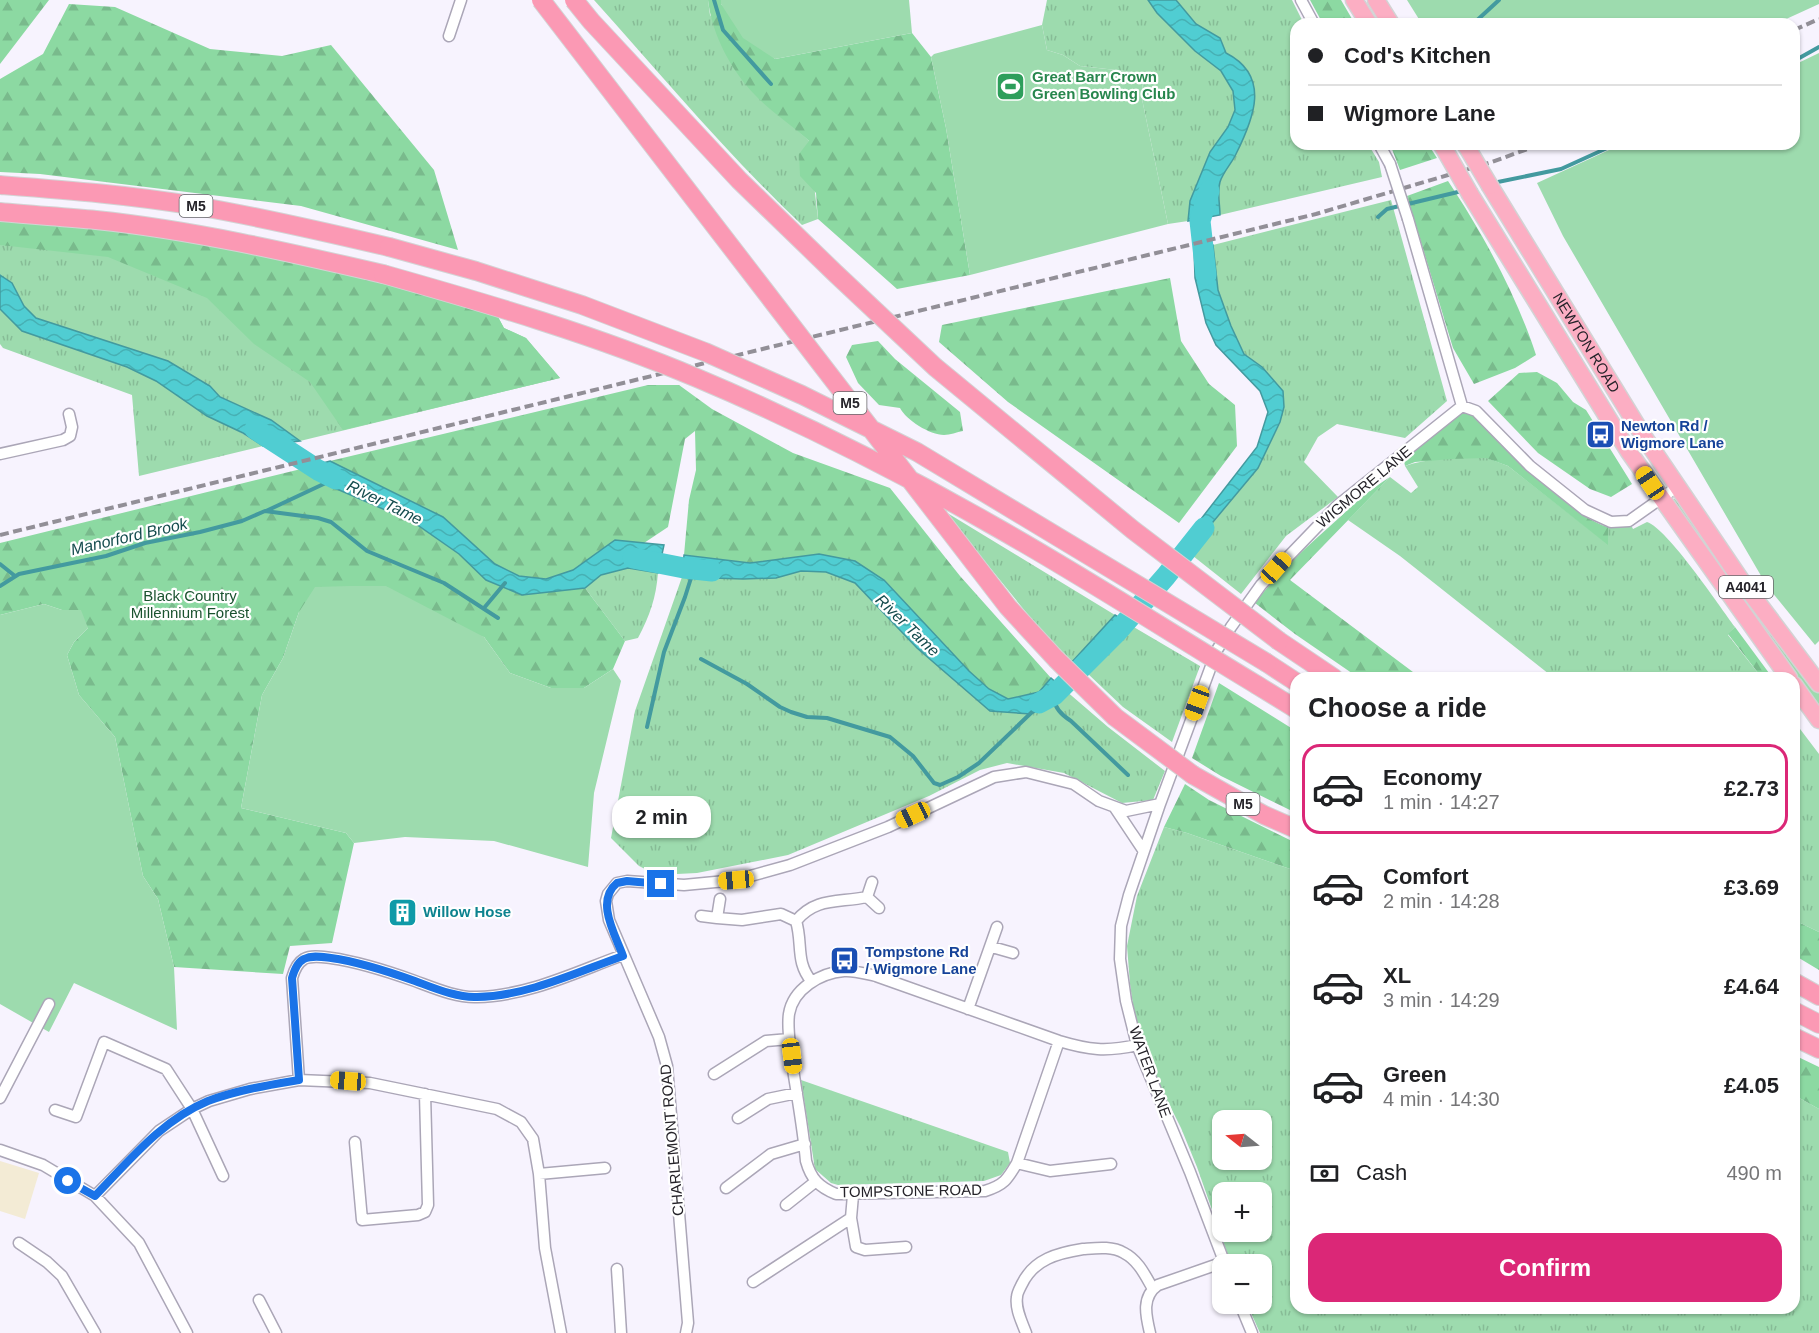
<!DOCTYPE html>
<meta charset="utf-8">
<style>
body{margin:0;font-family:Helvetica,sans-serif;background:#f6f6f6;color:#202124;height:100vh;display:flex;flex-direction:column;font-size:22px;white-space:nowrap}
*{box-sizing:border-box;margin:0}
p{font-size:20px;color:#757577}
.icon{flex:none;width:33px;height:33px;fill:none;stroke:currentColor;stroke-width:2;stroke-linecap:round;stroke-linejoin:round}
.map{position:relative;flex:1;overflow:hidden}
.sheet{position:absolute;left:1290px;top:672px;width:510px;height:642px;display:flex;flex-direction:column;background:#fff;border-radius:18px;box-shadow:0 2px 4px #0004}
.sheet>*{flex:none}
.guide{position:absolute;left:1290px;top:18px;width:510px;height:132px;border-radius:18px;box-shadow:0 2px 4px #0004;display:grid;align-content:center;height:132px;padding:0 18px;background:#fff}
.needle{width:39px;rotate:287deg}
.fabs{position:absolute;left:1212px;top:1110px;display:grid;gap:12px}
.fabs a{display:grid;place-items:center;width:60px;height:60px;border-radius:12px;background:#fff;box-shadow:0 2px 4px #0004;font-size:30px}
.end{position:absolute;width:27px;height:27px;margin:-14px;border:8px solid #1a73e8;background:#fff;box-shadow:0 0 0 3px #fff}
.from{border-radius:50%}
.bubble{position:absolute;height:42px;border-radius:18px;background:#fff;box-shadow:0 2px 4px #0004;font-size:20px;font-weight:800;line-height:42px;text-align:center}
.car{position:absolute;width:18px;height:36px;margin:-18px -9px;border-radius:8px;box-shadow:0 0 4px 2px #0007;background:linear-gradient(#f5c518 24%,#345 0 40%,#f5c518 0 76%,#345 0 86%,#f5c518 0)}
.guide b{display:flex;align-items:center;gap:21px;height:57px;font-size:22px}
.guide b+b{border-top:2px solid #e0e0e0}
.guide i{width:15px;height:15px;background:#202124}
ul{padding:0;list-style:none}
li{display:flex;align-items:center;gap:18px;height:90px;margin:0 12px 9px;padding:0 6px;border:3px solid transparent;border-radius:18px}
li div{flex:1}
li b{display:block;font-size:22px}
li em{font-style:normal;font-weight:800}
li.active{border-color:#db2777}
li>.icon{width:54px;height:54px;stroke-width:1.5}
h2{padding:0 18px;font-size:27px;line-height:72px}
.pay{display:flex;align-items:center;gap:15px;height:66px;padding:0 18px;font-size:22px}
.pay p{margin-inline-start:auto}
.cta{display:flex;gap:12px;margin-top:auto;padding:12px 18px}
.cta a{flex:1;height:69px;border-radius:18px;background:#db2777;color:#fff;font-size:24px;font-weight:800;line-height:69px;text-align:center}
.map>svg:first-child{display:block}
.commercial{fill:#f3ebd5}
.grass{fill:url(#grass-tufts);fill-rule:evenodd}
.forest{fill:url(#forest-firs)}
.park{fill:#9ddbae}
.water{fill:url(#water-waves);stroke:#439a9f;stroke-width:1.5}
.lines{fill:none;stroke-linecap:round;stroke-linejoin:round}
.stream{stroke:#439a9f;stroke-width:4}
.river{stroke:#50cdd2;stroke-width:21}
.minor-casing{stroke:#aba6b7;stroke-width:13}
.trunk-casing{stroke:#d3d3d4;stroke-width:19}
.motorway-casing{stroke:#d3d3d4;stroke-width:20}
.minor{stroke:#fff;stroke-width:10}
.trunk{stroke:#fcaec3;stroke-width:16}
.motorway{stroke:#fb99b4;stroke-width:18}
.rail{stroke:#928f97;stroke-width:4;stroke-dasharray:9 4.5;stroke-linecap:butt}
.minor-bridge-casing{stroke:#aba6b7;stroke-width:13;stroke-linecap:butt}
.trunk-bridge-casing{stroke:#d3d3d4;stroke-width:19;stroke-linecap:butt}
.motorway-bridge-casing{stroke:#d3d3d4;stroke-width:20;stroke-linecap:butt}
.minor-bridge{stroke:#fff;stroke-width:10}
.trunk-bridge{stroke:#fcaec3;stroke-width:16}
.motorway-bridge{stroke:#fb99b4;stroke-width:18}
.route{stroke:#1a73e8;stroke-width:8}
.labels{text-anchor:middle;stroke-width:4.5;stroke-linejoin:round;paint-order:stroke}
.shield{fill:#fff;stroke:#666569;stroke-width:1.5}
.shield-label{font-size:14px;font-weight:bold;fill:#252329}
.leisure-label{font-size:15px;font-weight:bold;fill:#27864d;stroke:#fff;text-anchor:start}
.street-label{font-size:15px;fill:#252329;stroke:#fff}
.transit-label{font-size:15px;font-weight:bold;fill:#164399;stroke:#fff;text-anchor:start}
.park-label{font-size:15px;fill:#1a522f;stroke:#fff}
.culture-label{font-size:15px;font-weight:bold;fill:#0d838f;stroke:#fff;text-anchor:start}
.water-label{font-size:16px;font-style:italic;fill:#154c4e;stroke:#fff}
</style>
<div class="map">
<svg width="1819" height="1333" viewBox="0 0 1819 1333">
<defs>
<pattern id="grass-tufts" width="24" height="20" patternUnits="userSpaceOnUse" patternTransform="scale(1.5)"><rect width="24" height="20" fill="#9ddbae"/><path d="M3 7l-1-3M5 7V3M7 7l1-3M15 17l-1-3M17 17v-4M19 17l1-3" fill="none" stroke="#87bc96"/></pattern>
<pattern id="forest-firs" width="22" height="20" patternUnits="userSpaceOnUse" patternTransform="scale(1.5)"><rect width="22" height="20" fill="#8cd9a2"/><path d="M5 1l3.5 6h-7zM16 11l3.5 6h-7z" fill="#79ba8c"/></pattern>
<pattern id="water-waves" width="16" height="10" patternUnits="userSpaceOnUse" patternTransform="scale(1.5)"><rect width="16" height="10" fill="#50cdd2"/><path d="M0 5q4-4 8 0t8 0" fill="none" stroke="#46b0b4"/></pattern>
</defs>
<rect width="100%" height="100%" fill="#f7f3fe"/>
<path class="commercial" d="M0,1161L39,1173L25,1219L0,1211Z"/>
<path class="grass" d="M594,0H708L710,15L794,127L809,141L818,219L802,225C728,155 662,76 594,0Z
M1047,0H1148L1157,13L1195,51L1221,71L1233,91L1235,110L1228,127L1210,152L1190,201L1188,221L1168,224L1142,99L1143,73L1080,66L1063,55L1047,50L1042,25Z
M1176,0H1292L1304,24H1296V144H1368L1379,162L1382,177L1220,215C1220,205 1217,192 1220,182C1223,172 1232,163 1236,154C1253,119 1271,76 1226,53L1220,38L1196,24Z
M1391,200L1447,401L1405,438L1337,424L1318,437L1304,462L1338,497L1286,536L1241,594L1188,552L1258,468L1280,423L1262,367L1244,354L1231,326L1218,290L1213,245Z
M0,219L498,317L504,328L526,338L560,378L300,441L271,420L220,397L210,386L168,361L35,318L24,306L12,283L0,275Z
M0,309L22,331L127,367L156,381L263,446L139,476L132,395L3,348L0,344Z
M1487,458L1508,466L1608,544V527L1631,525L1633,529L1647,522C1667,528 1720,607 1735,627L1728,635L1762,678H1554L1400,556L1348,520L1390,477L1411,493L1418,487L1405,466C1431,457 1460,458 1487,458Z
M1675,499L1692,519L1819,693V708L1669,500Z
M944,511L1115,615L1072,662L1042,632Z
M628,568L658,573C656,598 650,615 638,638L625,641L585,588L601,575Z
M801,571L826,572L855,583L917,647L990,711L1054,703L1065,690L1108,727L1165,771L1153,800L1122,803L1064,773L1007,763L980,770L929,796L788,855L697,873L657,875L639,866L611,838L635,711L682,577C722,580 762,581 801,571Z
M1132,626L1200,666L1172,742L1123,707L1087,673Z
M1794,721L1819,754V932L1794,920Z
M1164,827L1187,833L1296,871V1308H1794V1095L1819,1109V1333H1260L1247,1304H1262V1264H1231L1197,1167L1181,1128L1154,1074L1136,1026L1130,984L1127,946L1137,896ZM1222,1120H1262V1160H1222ZM1222,1192H1262V1232H1222Z
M801,1080L1008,1152L1010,1163L1001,1175L984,1181L838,1185L831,1183L815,1169Z"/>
<path class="forest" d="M0,0H49L0,64Z
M708,0H721V4L775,59L912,33L931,57L946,128L970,275L897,289L818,219L816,193L800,176L799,154L809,141C792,125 771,112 755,95C731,70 712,35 708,0Z
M1310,0H1341L1355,24H1323Z
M69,4L115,7L210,49L282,56L331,45L434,170L458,250L301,206L40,174L0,172V79L43,54Z
M1390,144H1428L1437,158L1400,170Z
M1448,181C1482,232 1517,296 1536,355L1515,368L1474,384L1453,348L1407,196Z
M0,219L83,225L214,245L370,278L498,317L504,328L526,338L560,378L343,430L310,382L254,344L207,298L108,257L0,245Z
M1170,278L1181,341L1209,384L1235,405L1237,446L1179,523L1008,402L939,342L942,325Z
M878,341L895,359L960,412L963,431C957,432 950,435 944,435C930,435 906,420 900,408L879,405L858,383L846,357L852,345Z
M1537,372L1557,383L1573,402L1586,410L1632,484L1611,497L1590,489L1538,453L1488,401L1519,373Z
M648,385H679L712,409L793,453L890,488L960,576L1051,678L1039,692L1008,699L989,689L969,671L884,580L819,554L750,563L684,555L689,500L696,470L695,431L685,439L668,527L644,543L615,541L573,570L546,579L519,576L495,564L443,517L330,461Z
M1463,413L1471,414L1478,419C1503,447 1528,471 1558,495C1574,508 1588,521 1608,527V545L1508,466L1486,458L1452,459L1415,462L1405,466L1404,461C1416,451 1452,416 1463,413Z
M301,469L330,486L413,522L459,554L486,580L522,595L585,588L625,641L613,669L584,688H551L510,673L484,637L299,612L283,658L262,695L241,808L346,833L354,843L332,943L290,946L283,974L174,967L158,899L143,876L115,737L79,695L67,655L74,642L88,628L62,610L44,604L0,615V543Z
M1390,477L1290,580L1421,678H1359L1295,634L1255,603C1277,574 1302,551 1329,527C1349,509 1367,491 1390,477Z
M1735,627L1769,673L1773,678H1762L1728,634Z
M1219,683L1296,731V813L1221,776L1192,758Z
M1185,784L1209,800L1296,843V871L1187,833L1164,827Z
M1794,920L1819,932V970L1794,955Z
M1794,1055L1819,1067V1109L1794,1095Z"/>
<path class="park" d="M721,0H909L912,33L775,59L743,38L721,4Z
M1407,0H1819V4L1775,24H1422Z
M1042,25L1047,50L1063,55L1080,66L1143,73L1142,99L1168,224L970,275L946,128L931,57L934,54Z
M1819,53V641L1815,645L1767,586L1563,236L1537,183L1622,144H1794V65Z
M350,586H386L484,637L510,673L551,688H584L613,669L621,681L594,793L588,867L494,841L405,837L354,843L346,833L241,808L262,695L283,658L299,612L315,587Z
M44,604L62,610H81L88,628L74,642L67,655L79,695L115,737L143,876L158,899L174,967L177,1030L74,983L49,1032L0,1004V615Z"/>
<path class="water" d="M1148,0H1176L1196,24L1220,38L1226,53C1271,76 1254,118 1236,154C1232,163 1223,172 1220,182C1217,192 1220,205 1220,215L1188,221L1190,201L1210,152L1228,127L1235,110L1233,91L1221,71L1195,51L1157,13Z
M1213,245L1218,290L1231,326L1244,354L1262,367L1283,391L1284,407L1280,422L1258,468L1188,552L1180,546L1257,447L1268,412L1260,391L1216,345L1206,323L1195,278L1194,248Z
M0,275L12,283L24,306L36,318L168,361L210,386L220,397L271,420L300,441L263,446L243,433L207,416L156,381L127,367L22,331L0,309Z
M330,461L443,517L495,564L519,576L546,579L573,570L615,540L664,545L658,573L628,568L601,575L585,588L522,595L486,580L459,554L413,522L330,486L301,469Z
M819,554L855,561L884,580L969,671L989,689L1008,699L1039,692L1051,678L1065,690L1054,703L1031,714L990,711L917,648L855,583L826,572L801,571L776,578L743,579L682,577L684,555L750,563Z
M1115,615L1132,626L1087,673L1072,662Z"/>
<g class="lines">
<path class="stream" d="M714,0L723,30L771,84
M1473,24L1499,0
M1794,61L1819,47
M1493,183L1561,169L1616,144
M1378,217L1387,209L1462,191
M266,511L330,481
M0,564L15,576
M0,586L19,574L106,556L145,543L200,532L242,521L265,511L318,518L331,522L367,551L444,583L498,618
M484,608L505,583
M701,659L747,684L780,707L791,712L807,717L827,718L890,737L913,756L934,783L940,785L958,777L979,763L1032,712
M1054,699C1055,709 1063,716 1071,721L1128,775
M647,727L664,652L685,597L691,578"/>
<path class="river" d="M1206,275L1200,221L1209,191
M255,429L318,470L336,479
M633,558L684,568L712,571
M1039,703L1054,695L1117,632L1166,576L1204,528"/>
<defs>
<path id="minor" d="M1301,0L1314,24
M449,36L461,0
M1379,144L1390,164
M1408,219L1462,406
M0,454L63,440L70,436L72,427L69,414
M1115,808L1143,850
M867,897L872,882
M720,899L717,918L742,920L781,914L796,921C803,944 795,962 812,982
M701,916L717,918
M796,921C816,897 838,903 867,897L879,908
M992,947L1013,953
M968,1009L997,927
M1059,1041L1017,1163C1007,1180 1004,1185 985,1191L836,1194C819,1187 811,1179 806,1161C803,1126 796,1091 791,1056C790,1042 787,1027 789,1014C793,989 820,973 844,971C854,970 866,974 876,976L1059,1041C1089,1050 1106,1052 1137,1045
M714,1074L766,1041L789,1039
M299,1080L292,978C294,971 297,963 304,959C312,955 322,957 331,958C360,962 387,971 415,981C434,988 457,998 477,997C528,996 576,972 623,955
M0,1098L49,1004
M55,1110L76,1117L104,1042L166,1069L192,1109L223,1176
M738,1118L768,1099L797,1093
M355,1142L362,1220L418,1215L425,1212L428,1205L425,1094
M0,1150L43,1165L95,1196L139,1243L187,1333
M1017,1163L1050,1171L1111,1164
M539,1174L605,1168
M726,1188L771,1154L805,1144
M853,1195L851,1218L856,1247L865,1250L906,1247
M95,1196L159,1131L192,1109L209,1101L250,1089L299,1080L370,1083L497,1109L521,1122L533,1139L539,1174L545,1248L561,1333
M786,1205L815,1182
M19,1243L47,1262L62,1276L95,1333
M1225,1264L1190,1172L1137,1045L1126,1001L1120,959L1121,926L1129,895L1160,804L1217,650L1231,627L1261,585L1338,505L1462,406L1476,411L1530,466L1585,510L1611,522L1629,521L1677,487
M617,1269L621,1333
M753,1282L851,1218
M259,1300L276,1333
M1240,1304L1252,1333
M686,1333L688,1323L667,1066L659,1037L609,920L606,901L608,894L617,883L627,881L684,885L736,880L790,865L888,827L994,777L1026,772L1074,784L1099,801L1126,811L1160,804
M1026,1333C1022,1322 1015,1309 1017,1297C1017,1293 1020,1288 1022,1284C1034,1259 1058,1253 1083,1249C1097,1248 1112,1246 1124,1253C1138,1260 1145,1275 1153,1289
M1150,1333C1146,1316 1141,1297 1158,1285L1224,1262"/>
<g id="trunk">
<path d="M1354,0L1369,24"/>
<path d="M1376,0L1391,24"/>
<path id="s1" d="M1490,186L1644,437L1743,583L1819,684"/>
<path d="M1470,194L1629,452L1789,678"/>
<path d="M1794,685L1819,720"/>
</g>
<path id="motorway" d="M0,185C65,190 132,195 196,206C261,217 325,232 389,247
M0,212C32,215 64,217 96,220C192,230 288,252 383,274
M1279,641L1334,678
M1267,663L1296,682
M1257,685L1296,709
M1193,775L1264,815L1296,829
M1794,982L1819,996
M1794,1011L1819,1024
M1794,1037L1819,1049"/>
</defs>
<use href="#minor" class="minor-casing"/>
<use href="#trunk" class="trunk-casing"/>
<use href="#motorway" class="motorway-casing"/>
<use href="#minor" class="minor"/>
<use href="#trunk" class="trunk"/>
<use href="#motorway" class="motorway"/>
<path class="rail" d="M1794,30L1819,19
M0,535L1316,214L1492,162L1541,144"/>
<defs>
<path id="minor-bridge" d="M1390,164L1408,219"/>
<path id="trunk-bridge" d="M1465,144L1490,186
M1442,145L1470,194"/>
<path id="motorway-bridge" d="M541,0L1008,607L1056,659L1115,717L1193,775
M574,0L591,21L739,180L835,273L935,367L1133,530L1279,641
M389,247L476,271L582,305L705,352L802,395L917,452L1267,663
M383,274C489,304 595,335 697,378C799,421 898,471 994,526C1083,576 1169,632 1257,685"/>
</defs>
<use href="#minor-bridge" class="minor-bridge-casing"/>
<use href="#trunk-bridge" class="trunk-bridge-casing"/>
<use href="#motorway-bridge" class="motorway-bridge-casing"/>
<use href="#minor-bridge" class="minor-bridge"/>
<use href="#trunk-bridge" class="trunk-bridge"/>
<use href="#motorway-bridge" class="motorway-bridge"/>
</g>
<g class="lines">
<path class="route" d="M68,1181L95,1196C129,1161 162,1120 208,1101C237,1090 269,1085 299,1080L292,978C294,971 297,962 304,959C312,955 322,957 331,958C360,962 387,971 415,981C434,988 457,998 477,997C528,996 577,972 623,956C615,934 595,901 617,883L627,881L661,884"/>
</g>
<defs>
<symbol id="stadium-square" viewBox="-11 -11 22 22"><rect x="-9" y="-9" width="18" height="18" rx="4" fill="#2e9e5b" stroke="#fff"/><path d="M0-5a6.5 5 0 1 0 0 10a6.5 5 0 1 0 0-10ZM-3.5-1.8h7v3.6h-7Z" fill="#fff"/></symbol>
<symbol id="bus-square" viewBox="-11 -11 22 22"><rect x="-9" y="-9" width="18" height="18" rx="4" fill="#1a4fb4" stroke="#fff"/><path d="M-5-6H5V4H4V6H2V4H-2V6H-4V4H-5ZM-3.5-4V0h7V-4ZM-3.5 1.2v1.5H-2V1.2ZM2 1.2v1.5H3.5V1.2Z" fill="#fff"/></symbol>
<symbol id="building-square" viewBox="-11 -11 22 22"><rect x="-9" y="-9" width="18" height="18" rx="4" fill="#0f9aa8" stroke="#fff"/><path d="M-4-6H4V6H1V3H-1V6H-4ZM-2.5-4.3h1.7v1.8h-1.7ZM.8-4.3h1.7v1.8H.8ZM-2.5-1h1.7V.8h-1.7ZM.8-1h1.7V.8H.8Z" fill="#fff"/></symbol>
</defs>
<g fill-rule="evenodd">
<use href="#stadium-square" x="994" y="70" width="33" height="33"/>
<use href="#bus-square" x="1584" y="418" width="33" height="33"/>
<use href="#building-square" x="386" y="896" width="33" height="33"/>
<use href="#bus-square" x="828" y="944" width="33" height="33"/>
</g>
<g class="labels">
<g class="shield">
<rect x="179.5" y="195" width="33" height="22" rx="4.5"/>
<rect x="833.5" y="392" width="33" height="22" rx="4.5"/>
<rect x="1719" y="576" width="54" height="22" rx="4.5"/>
<rect x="1226.5" y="793" width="33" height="22" rx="4.5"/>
</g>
<g class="shield-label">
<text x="196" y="211">M5</text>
<text x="850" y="408">M5</text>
<text x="1746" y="592">A4041</text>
<text x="1243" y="809">M5</text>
</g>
<g class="leisure-label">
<text x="1032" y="82">Great Barr Crown<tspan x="1032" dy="17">Green Bowling Club</tspan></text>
</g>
<g class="street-label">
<text dy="5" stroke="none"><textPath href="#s1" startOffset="184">NEWTON ROAD</textPath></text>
<text transform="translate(1364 487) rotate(-40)" y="5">WIGMORE LANE</text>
<text transform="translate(1150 1072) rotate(70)" y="5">WATER LANE</text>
<text transform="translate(672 1140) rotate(-95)" y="5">CHARLEMONT ROAD</text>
<text transform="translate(911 1191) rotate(-1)" y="5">TOMPSTONE ROAD</text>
</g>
<g class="transit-label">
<text x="1621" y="431">Newton Rd /<tspan x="1621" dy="17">Wigmore Lane</tspan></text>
<text x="865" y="957">Tompstone Rd<tspan x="865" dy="17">/ Wigmore Lane</tspan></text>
</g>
<g class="park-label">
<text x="190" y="601">Black Country<tspan x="190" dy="17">Millennium Forest</tspan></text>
</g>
<g class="culture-label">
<text x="423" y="917">Willow Hose</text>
</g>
<g class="water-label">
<text transform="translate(385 502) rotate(26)" y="6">River Tame</text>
<text transform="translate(129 536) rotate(-13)" y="6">Manorford Brook</text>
<text transform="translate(908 625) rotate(44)" y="6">River Tame</text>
</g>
</g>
</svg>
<div class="fabs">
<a><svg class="needle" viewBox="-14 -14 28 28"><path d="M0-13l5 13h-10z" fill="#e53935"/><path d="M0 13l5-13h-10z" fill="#757577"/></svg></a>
<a>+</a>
<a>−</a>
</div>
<i class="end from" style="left:68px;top:1181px"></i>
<i class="end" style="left:661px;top:884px"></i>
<div class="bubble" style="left:612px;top:796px;width:99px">2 min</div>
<i class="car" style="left:1650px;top:483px;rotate:326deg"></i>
<i class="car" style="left:1276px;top:568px;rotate:42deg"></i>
<i class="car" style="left:1197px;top:703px;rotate:200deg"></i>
<i class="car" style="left:913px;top:815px;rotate:245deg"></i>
<i class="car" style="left:736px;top:880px;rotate:265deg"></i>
<i class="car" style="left:792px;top:1056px;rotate:173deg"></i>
<i class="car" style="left:348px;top:1081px;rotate:274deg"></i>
<div class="guide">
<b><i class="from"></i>Cod's Kitchen</b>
<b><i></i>Wigmore Lane</b>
</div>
<section class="sheet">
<h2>Choose a ride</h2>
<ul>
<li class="active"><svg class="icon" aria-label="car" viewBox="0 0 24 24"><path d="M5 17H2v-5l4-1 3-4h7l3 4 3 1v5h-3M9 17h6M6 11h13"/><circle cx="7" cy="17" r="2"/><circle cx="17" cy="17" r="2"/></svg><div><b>Economy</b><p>1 min · 14:27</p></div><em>£2.73</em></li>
<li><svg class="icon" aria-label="car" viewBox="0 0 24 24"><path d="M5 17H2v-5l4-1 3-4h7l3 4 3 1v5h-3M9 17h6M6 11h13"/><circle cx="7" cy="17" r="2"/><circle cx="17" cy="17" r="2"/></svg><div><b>Comfort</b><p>2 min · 14:28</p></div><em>£3.69</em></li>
<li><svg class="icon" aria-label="car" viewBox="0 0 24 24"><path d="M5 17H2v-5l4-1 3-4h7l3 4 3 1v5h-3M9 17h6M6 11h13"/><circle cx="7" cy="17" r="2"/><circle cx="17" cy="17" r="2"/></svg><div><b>XL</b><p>3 min · 14:29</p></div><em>£4.64</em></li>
<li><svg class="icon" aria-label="car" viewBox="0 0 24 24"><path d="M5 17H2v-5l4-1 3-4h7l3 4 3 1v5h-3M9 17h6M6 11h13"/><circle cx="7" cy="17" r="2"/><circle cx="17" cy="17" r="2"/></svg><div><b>Green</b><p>4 min · 14:30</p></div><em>£4.05</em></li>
</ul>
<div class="pay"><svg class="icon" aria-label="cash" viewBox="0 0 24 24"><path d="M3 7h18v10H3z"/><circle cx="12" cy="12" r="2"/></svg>Cash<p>490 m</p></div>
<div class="cta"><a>Confirm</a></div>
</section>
</div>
